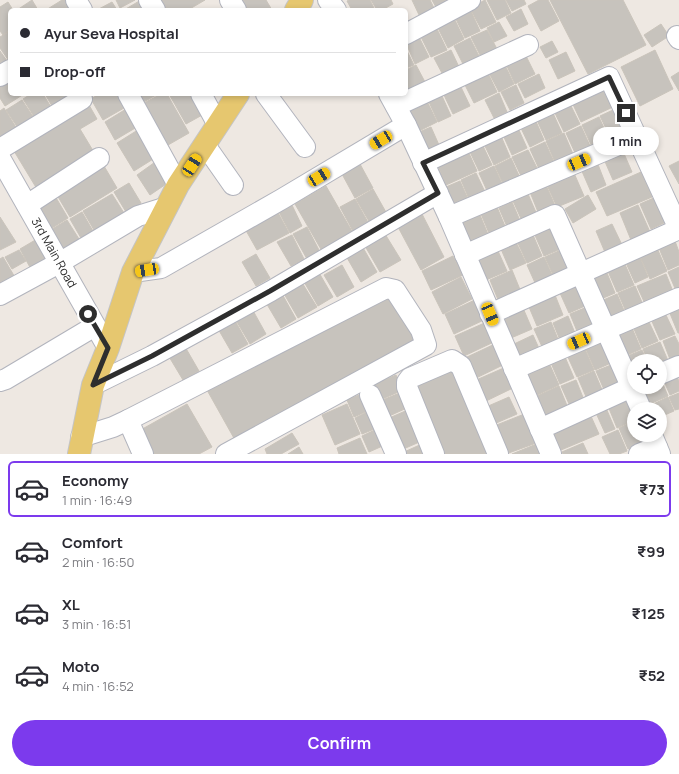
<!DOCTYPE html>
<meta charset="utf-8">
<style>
body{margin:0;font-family:Manrope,sans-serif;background:#f7f7f7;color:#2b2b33;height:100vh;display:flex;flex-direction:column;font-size:15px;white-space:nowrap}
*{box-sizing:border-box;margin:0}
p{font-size:13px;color:#7c7c81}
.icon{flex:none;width:22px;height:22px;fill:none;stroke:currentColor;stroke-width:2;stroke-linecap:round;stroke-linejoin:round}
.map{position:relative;height:454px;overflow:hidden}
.details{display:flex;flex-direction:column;background:#fff;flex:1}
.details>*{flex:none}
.hud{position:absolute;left:8px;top:8px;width:400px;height:88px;border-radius:6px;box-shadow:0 2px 6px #0003;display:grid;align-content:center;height:88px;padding:0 12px;background:#fff}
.controls{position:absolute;left:627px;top:354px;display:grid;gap:8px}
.controls a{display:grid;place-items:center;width:40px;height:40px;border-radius:50%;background:#fff;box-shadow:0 2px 6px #0003;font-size:20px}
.end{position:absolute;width:18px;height:18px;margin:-9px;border:5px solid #2e2e2e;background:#fff;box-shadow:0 0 0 2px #fff}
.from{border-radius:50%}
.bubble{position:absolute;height:28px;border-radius:14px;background:#fff;box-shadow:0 2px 6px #0003;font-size:13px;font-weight:700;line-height:28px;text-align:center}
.car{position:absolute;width:12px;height:24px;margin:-12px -6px;border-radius:5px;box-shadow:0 0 3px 1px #0007;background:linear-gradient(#f5c518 24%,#345 0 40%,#f5c518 0 76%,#345 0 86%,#f5c518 0)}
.hud b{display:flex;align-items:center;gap:14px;height:38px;font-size:15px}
.hud b+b{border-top:1px solid #e1e1e2}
.hud i{width:10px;height:10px;background:#2b2b33}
ul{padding:7px 0 0;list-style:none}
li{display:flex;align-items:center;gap:12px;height:56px;margin:0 8px 6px;padding:0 4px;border:2px solid transparent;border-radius:6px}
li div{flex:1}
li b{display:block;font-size:15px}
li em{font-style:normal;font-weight:700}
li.selected{border-color:#7c3aed}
li>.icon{width:36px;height:36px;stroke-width:1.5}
.action{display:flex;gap:8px;margin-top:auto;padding:8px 12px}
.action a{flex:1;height:46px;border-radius:24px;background:#7c3aed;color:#fff;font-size:16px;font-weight:700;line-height:46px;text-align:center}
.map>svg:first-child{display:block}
.building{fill:#c7c3bd;stroke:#cac4bb}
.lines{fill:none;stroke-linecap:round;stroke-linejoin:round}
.minor-casing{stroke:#b2b4bd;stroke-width:22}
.major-casing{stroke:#c4c4c4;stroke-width:24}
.minor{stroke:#fff;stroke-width:20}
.major{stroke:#e6c76f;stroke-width:22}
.route{stroke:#2e2e2e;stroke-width:5}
.labels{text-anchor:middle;stroke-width:3;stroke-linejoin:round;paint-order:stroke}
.street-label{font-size:12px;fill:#2e2e2e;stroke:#fff}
</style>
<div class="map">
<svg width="679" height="454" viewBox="0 0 679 454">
<rect width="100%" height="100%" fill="#eee8e2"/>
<path class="building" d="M32,0L38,10H17Z
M62,0H65L71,10H46Z
M116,0H135L120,8Z
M141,0L151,10H124Z
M161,0H205L188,10H167Z
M235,0H266L272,10H241Z
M349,0H370L375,10H352L347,1Z
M371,0H391L393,4L382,10H377Z
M412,0H430L435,10L420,17Z
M432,0H453L437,9Z
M485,0L496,22L481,29L470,8Z
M487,0H505L511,13L497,20Z
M506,0H524L526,4L512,11Z
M539,0H548L559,21L541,31L528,6Z
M550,0H623L646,45L588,74Z
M8,2L13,10H10V30L3,35L0,31V7Z
M112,2L117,10H97Z
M470,9L480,31L465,38L455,17Z
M521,9L528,24L514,31L506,17Z
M454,18L464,39L448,48L437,26Z
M499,22L507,36L494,42L487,28Z
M661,24L669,36L652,47L644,35Z
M437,29L447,50L431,57L421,37Z
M487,30L497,49L481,57L471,37Z
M10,31V61H9L0,48V37Z
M419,37L429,57L415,64L406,43Z
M470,38L480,58L464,66L454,46Z
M552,41L558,52L546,58L540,47Z
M406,49L414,65L406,68Z
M451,50L459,67L443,75L434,58Z
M655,50L673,89L640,106L621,67Z
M0,51L7,61L0,66Z
M566,52L575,71L558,79L549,60Z
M525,54L535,74L515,84L506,64Z
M504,63L514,84L499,92L488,71Z
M416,65L425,82L406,91V70Z
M487,71L497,92L474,103L464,83Z
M679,72V91L671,77Z
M10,73V94H24L5,106L0,98V80Z
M539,74L545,88L525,98L518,84Z
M605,84L615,106L581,122L571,100Z
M460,85L470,106L453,114L443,93Z
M516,85L524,103L510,110L501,92Z
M499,93L507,112L494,118L485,100Z
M31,94H43L51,107L35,118L23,99Z
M45,94H71L52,106Z
M99,94H125L131,104L103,120L91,99Z
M137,94H158L142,103Z
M161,94H167L189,133L168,145L144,103Z
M169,94H192L204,114L186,124Z
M442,96L451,116L438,122L429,102Z
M426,99L437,122L419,131L408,108Z
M22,100L34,118L18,128L6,110Z
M570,104L580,124L564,132L554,111Z
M89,105L97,119L80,129L95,154L37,189L14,151Z
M131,106L142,124L115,140L105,122Z
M4,108L17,129L0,139V111Z
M613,110L622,129L609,135L600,116Z
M552,111L562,133L546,140L536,118Z
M599,117L609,139L592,147L582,125Z
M535,119L544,140L530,147L520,126Z
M581,126L591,148L576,155L566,133Z
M431,127L439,145L426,151L417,133Z
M141,128L158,156L134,171L117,143Z
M518,128L527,148L512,155L503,135Z
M564,133L573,154L555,162L546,141Z
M501,136L510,157L494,165L484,144Z
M545,142L555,164L540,171L530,149Z
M483,146L492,165L479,171L470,152Z
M622,149L632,172L613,180L603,157Z
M528,150L539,172L523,180L512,157Z
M468,151L477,171L446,185L437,164Z
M511,158L521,180L505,188L495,166Z
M158,160L172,180L150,195L137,175Z
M679,161V184L669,166Z
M597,162L606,185L591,192L581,169Z
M360,164L373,188L355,198L342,174Z
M104,166L117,188L70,217L57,195Z
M494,166L504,188L489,195L479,173Z
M641,172L652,197L607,216L596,192Z
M476,173L485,192L469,199L461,180Z
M574,173L584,196L557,207L547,185Z
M460,181L468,199L454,205L446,187Z
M129,183L141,203L126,212L114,192Z
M546,185L557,210L540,217L530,192Z
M326,186L353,233L322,251L295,204Z
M373,189L387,214L370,223L356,199Z
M112,194L124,213L94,230L83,211Z
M528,194L538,217L523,223L513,201Z
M588,195L596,209L573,223L565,209Z
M55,196L68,218L52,228L38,206Z
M656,197L666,222L651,229L640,204Z
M355,199L369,224L354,233L340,207Z
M512,202L521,223L508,229L499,208Z
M291,203L302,226L290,233L278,210Z
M638,205L650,232L631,240L620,213Z
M497,207L507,231L491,238L481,214Z
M276,209L289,233L257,250L244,227Z
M82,212L93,231L81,238L70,219Z
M422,214L444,257L421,270L398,227Z
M480,215L490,239L471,247L461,223Z
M0,217L16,242L0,250Z
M67,220L79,239L60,250L49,231Z
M612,224L624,249L607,257L596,231Z
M553,225L563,248L544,256L534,233Z
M307,227L320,252L307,259L293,234Z
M385,234L401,260L380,272L365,246Z
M292,235L304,259L291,266L277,242Z
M533,235L542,256L527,263L517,241Z
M37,239L50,261L32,271L20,249Z
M675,241L679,252V265L668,270L659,248Z
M516,242L526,263L510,270L501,249Z
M362,246L377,272L361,282L346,256Z
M657,248L667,271L650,279L640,256Z
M19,250L26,261L12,269L5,257Z
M561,250L569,270L554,277L545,257Z
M498,251L507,271L486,280L477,260Z
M256,254L270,278L256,286L242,262Z
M453,256L463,275L431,290L422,271Z
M3,257L16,279L0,288V259Z
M544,257L553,277L536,285L527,265Z
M640,257L648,277L635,283L626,263Z
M624,262L634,285L617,292L607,269Z
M342,265L354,287L337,297L324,275Z
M679,267V293H677L668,272Z
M512,270L521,292L499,302L490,280Z
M318,271L333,297L318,306L303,280Z
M607,273L615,293L601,299L592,279Z
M666,274L674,294L646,306L637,286Z
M461,277L472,299L443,314L432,292Z
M301,281L317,307L298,318L283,292Z
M576,286L585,306L569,313L560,293Z
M635,286L644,307L627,314L618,293Z
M387,290L415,340L235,440L207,390Z
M281,292L296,319L281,328L265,301Z
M617,294L626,315L608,322L599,302Z
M555,295L563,315L537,326L529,307Z
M477,299L486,319L454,334L445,314Z
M251,307L266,334L250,344L234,317Z
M587,307L597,329L579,336L570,314Z
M679,307V333H678L669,311Z
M523,308L532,329L511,338L502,318Z
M665,313L675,334L660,340L651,319Z
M568,316L577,338L562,345L553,323Z
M233,317L248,344L232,353L217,327Z
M489,321L498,340L464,356L455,336Z
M551,322L560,344L544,351L534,329Z
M649,322L658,341L642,348L634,329Z
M632,328L641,349L625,356L616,335Z
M533,335L541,353L521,361L514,344Z
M675,336L679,344V358L671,362L663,341Z
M601,340L611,363L595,370L585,347Z
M660,342L669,363L660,367V361H648L643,349Z
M497,343L507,363L474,379L465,358Z
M184,345L199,371L183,380L168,355Z
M584,347L594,370L577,377L567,355Z
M642,350L647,361H634V379L625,357Z
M565,357L574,378L560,384L551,363Z
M549,363L559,385L537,395L527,373Z
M453,364L492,454H443L412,382Z
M611,365L620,386L605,392L596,371Z
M506,367L515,387L484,402L474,381Z
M594,371L603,392L587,399L578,378Z
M396,375L403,390L380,400L373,385Z
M676,375L679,381V391L670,395L664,381Z
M576,380L584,400L570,406L561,386Z
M662,382L668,396L645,406L639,392L651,387H660V383Z
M559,386L568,408L547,417L537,396Z
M402,392L409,407L387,417L380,401Z
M364,393L372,409L354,417L347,400Z
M679,393V409L675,410L669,397Z
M509,397L517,414L494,424L486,407Z
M668,397L674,411L660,417V409H648L647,407Z
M625,398L634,420L617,428L608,406Z
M187,404L212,447L199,454H149L137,432Z
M347,404L360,434L335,445L322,415Z
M606,408L615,429L605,433L596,413Z
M410,409L424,440L401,450L387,419Z
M369,411L377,428L362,434L355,418Z
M527,413L539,442L506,454L494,426Z
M590,414L599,434L561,450L552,430Z
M634,421V435H641L645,442L628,449L619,428Z
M379,428L387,444L369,452L362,436Z
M618,430L627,451L619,454H610L602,437Z
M292,433L299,444L281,454H267L265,449Z
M360,438L367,454H339L337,448Z
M424,443L429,454H403L402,453Z
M539,443L544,454H512Z
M583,443L588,454H563L562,452Z
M299,447L303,454H288Z"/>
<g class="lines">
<defs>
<g id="minor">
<path d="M76,0L82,10"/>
<path d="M149,0L155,10"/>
<path d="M230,0L236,10"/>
<path d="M328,0L336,10"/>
<path d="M406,34L470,0"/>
<path d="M677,36L679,39"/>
<path d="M0,76L10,70"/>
<path d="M128,94L178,185"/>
<path d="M201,94L218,125"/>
<path d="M266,94L305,147"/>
<path d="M389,94L406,125L449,217L551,454"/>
<path d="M396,106L528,45"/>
<path d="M205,145L233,185"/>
<path d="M0,149L82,99"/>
<path id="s1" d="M0,158L108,348"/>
<path d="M423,163L609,77L679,229"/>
<path d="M27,205L99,158"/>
<path d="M449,217L637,137"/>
<path d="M465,255L555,215L641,409"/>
<path d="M133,272L161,268L282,199L406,125"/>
<path d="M0,295L59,263L138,216L167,207"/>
<path d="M490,314L679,229"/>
<path d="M514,369L679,298"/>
<path d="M660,374L679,366"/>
<path d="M0,381L6,379L95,326"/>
<path d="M93,385L152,356L271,291L438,193"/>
<path d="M370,395L396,454"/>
<path d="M540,429L634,386"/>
<path d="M652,435L660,454"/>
<path d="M81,437L113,427L128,420"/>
<path d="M143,454L128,420L386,288L395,290L421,330L426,345L226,454"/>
<path d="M434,454L407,387V382L410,378L452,360L461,366L498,454"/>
<path d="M639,454L657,447"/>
</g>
<path id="major" d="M296,10L302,0
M79,454L93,385L108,348L133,272L178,185L238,94"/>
</defs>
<use href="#minor" class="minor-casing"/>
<use href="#major" class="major-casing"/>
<use href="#minor" class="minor"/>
<use href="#major" class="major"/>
</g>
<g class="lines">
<path class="route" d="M88,314L108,348L93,385L152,356L270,291L438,193L423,163L609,77L626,113"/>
</g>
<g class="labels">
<g class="street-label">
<text dy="4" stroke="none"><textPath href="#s1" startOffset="109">3rd Main Road</textPath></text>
</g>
</g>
</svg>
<div class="controls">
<a><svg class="icon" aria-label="locate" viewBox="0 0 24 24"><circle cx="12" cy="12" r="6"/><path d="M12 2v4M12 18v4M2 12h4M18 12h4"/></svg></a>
<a><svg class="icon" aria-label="layers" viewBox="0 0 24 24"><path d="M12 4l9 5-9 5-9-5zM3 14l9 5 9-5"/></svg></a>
</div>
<i class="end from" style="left:88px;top:314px"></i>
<i class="end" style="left:626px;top:113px"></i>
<div class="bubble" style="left:593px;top:127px;width:66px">1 min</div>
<i class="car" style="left:381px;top:140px;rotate:239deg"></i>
<i class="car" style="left:579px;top:162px;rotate:67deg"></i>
<i class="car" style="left:192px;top:165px;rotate:33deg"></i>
<i class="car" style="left:319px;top:177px;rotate:59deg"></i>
<i class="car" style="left:147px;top:270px;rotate:261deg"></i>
<i class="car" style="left:490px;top:314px;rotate:157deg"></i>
<i class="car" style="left:579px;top:341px;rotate:247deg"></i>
<div class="hud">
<b><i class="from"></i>Ayur Seva Hospital</b>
<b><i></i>Drop-off</b>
</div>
</div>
<section class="details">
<ul>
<li class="selected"><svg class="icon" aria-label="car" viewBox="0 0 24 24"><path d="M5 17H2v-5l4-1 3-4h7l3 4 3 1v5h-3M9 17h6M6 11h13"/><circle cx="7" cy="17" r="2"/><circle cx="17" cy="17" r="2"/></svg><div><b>Economy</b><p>1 min · 16:49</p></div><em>₹73</em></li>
<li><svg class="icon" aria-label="car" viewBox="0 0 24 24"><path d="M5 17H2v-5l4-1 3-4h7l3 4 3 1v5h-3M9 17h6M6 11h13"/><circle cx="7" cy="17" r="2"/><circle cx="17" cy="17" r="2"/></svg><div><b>Comfort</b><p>2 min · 16:50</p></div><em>₹99</em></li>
<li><svg class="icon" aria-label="car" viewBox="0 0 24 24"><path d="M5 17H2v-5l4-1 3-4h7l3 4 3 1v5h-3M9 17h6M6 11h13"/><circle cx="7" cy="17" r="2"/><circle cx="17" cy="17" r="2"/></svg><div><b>XL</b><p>3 min · 16:51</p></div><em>₹125</em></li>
<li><svg class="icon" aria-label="car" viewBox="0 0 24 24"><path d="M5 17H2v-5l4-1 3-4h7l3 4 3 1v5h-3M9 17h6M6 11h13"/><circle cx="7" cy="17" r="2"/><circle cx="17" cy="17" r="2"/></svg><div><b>Moto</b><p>4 min · 16:52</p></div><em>₹52</em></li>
</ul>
<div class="action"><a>Confirm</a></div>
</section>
